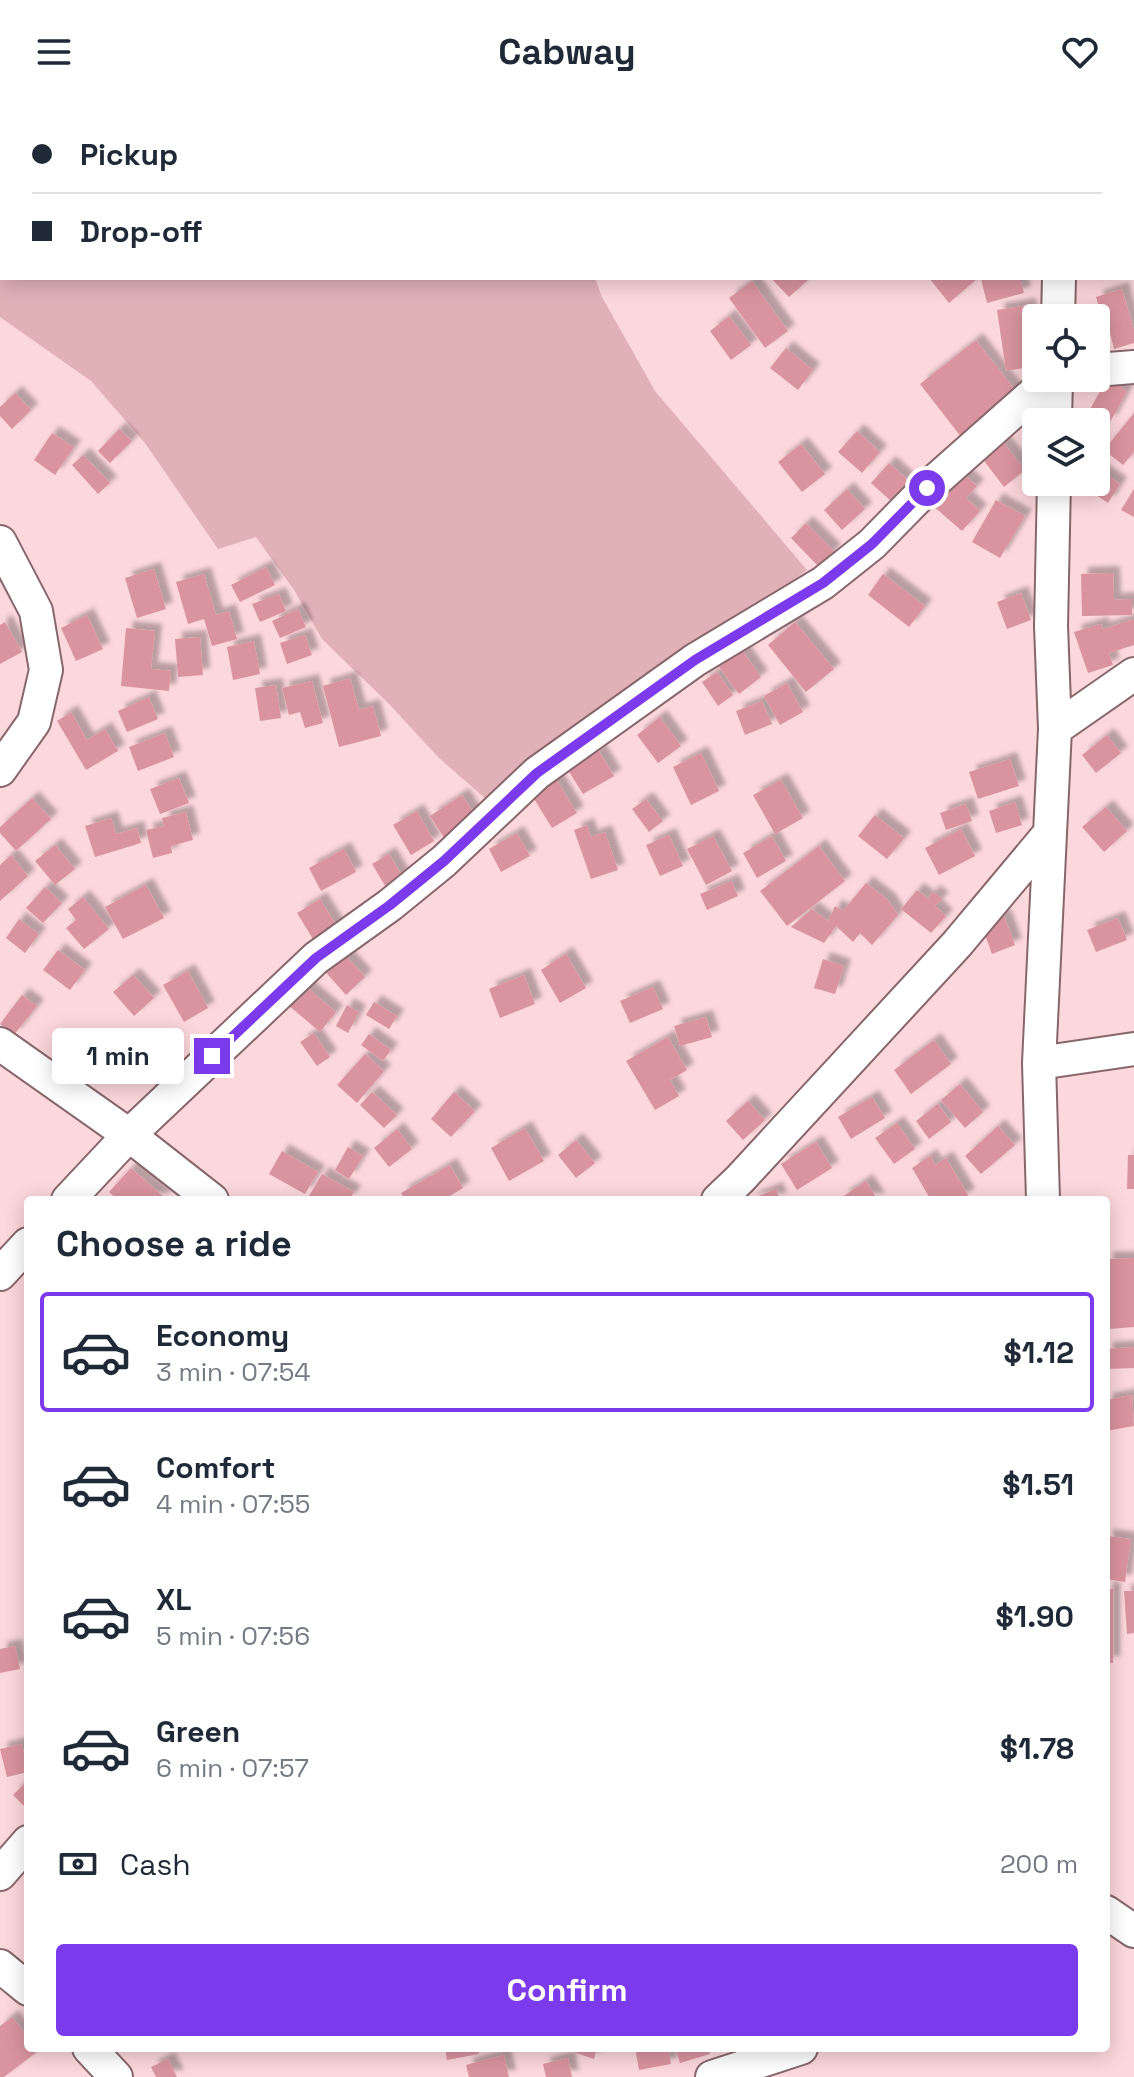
<!DOCTYPE html>
<meta charset="utf-8">
<style>
body{margin:0;font-family:"Space Grotesk",sans-serif;background:#f6f6f7;color:#1f2937;height:100vh;display:flex;flex-direction:column;font-size:30px;white-space:nowrap}
*{box-sizing:border-box;margin:0}
p{font-size:26px;color:#747a83}
.icon{flex:none;width:44px;height:44px;fill:none;stroke:currentColor;stroke-width:2;stroke-linecap:round;stroke-linejoin:round}
.map{position:relative;flex:1;overflow:hidden}
.sheet{position:absolute;left:24px;top:1092px;width:1086px;height:856px;display:flex;flex-direction:column;background:#fff;border-radius:8px;box-shadow:0 4px 20px #0003}
.sheet>*{flex:none}
.hud{position:absolute;left:0px;top:0px;width:1134px;height:176px;box-shadow:0 4px 20px #0003;display:grid;align-content:center;height:176px;padding:0 32px;background:#fff}
.tools{position:absolute;left:1022px;top:200px;display:grid;gap:16px}
.tools a{display:grid;place-items:center;width:88px;height:88px;border-radius:8px;background:#fff;box-shadow:0 4px 20px #0003;font-size:40px}
.end{position:absolute;width:36px;height:36px;margin:-18px;border:10px solid #7c3aed;background:#fff;box-shadow:0 0 0 4px #fff}
.from{border-radius:50%}
.bubble{position:absolute;height:56px;border-radius:8px;background:#fff;box-shadow:0 4px 20px #0003;font-size:26px;font-weight:800;line-height:56px;text-align:center}
.hud b{display:flex;align-items:center;gap:28px;height:76px;font-size:30px}
.hud b+b{border-top:2px solid #e0e1e3}
.hud i{width:20px;height:20px;background:#1f2937}
ul{padding:0;list-style:none}
li{display:flex;align-items:center;gap:24px;height:120px;margin:0 16px 12px;padding:0 16px;border:4px solid transparent;border-radius:8px}
li div{flex:1}
li b{display:block;font-size:30px}
li em{font-style:normal;font-weight:800}
li.active{border-color:#7c3aed}
li>.icon{width:72px;height:72px;stroke-width:1.5}
h2{padding:0 32px;font-size:36px;line-height:96px}
.pay{display:flex;align-items:center;gap:20px;height:88px;padding:0 32px;font-size:30px}
.pay p{margin-inline-start:auto}
.button{display:flex;gap:16px;margin-top:auto;padding:16px 32px}
.button a{flex:1;height:92px;border-radius:8px;background:#7c3aed;color:#fff;font-size:32px;font-weight:800;line-height:92px;text-align:center}
header{display:flex;justify-content:space-between;align-items:center;height:104px;padding:0 32px;background:#fff;font-size:36px;font-weight:800}
.map>svg:first-child{display:block}
.green{fill:#e1b1b8}
.building{fill:#d9949f;filter:url(#shadow)}
.lines{fill:none;stroke-linecap:round;stroke-linejoin:round}
.street-casing{stroke:#87676b;stroke-width:36}
.street{stroke:#fff;stroke-width:32}
.route{stroke:#7c3aed;stroke-width:10}
</style>
<header><svg class="icon" aria-label="menu" viewBox="0 0 24 24"><path d="M4 6h16M4 12h16M4 18h16"/></svg>Cabway<svg class="icon" aria-label="heart" viewBox="0 0 24 24"><path d="M12 20l-8-8c-3-5 5-10 8-4 3-6 11-1 8 4z"/></svg></header>
<div class="map">
<svg width="1134" height="1973" viewBox="0 0 1134 1973">
<defs>
<filter id="shadow"><feDropShadow dx="7" dy="-7" stdDeviation="2" flood-color="#0004"/></filter>
</defs>
<rect width="100%" height="100%" fill="#fcd7dc"/>
<path class="green" d="M0,0H524V2H2V174H595L602,193L655,287L807,466L533,667L494,702L439,654L389,600L322,535L294,486L256,433L218,445L145,339L91,277L0,213Z"/>
<path class="building" d="M771,174H806L808,176L789,193Z
M929,174H978L949,199Z
M1020,174L1024,189L987,199L981,175Z
M752,177L788,227L765,244L729,194Z
M1122,185L1134,226V239L1114,245L1110,229L1096,233V214H1089L1088,211L1100,207L1096,193Z
M1029,201L1036,242V262L1006,267L997,206Z
M729,212L751,241L731,256L710,227Z
M976,236L1021,294L965,338L920,280Z
M786,244L813,266L798,286L770,264Z
M1107,275L1127,287L1110,318L1089,307Z
M15,289L31,306L12,325L0,312V303Z
M1134,309V348L1123,361L1104,346Z
M119,325L132,337L110,359L98,347Z
M857,327L880,348L862,369L838,348Z
M52,329L74,343L55,371L34,356Z
M999,333L1025,366L1004,383L978,349Z
M801,340L825,370L802,388L778,358Z
M83,351L110,379L98,390L72,361Z
M889,359L911,379L893,399L871,379Z
M1096,364L1120,380L1108,399L1083,382L1086,378H1096Z
M961,368L977,382L966,394L980,407L962,427L932,401Z
M847,385L865,405L842,426L824,406Z
M1134,385V413L1121,406Z
M996,396L1025,412L1000,454L972,438Z
M806,419L834,447L819,463L791,434Z
M266,463L275,481L240,498L231,481Z
M154,465L166,505L137,514L125,474Z
M1113,469L1114,496L1132,495V511L1082,512L1081,470Z
M204,470L216,511L229,507L237,535L212,542L204,515L188,520L176,478Z
M883,470L925,502L909,523L868,491Z
M1021,489L1031,516L1007,525L997,498Z
M279,490L286,507L260,518L252,500Z
M298,505L306,523L280,534L272,517Z
M87,511L103,545L76,557L61,524Z
M1134,515V541L1109,549L1113,561L1088,569L1074,528L1101,520L1103,525Z
M5,518L22,548L0,560V521Z
M795,518L834,565L806,588L768,541Z
M126,524L155,527L151,565L171,567L169,587L121,582Z
M305,531L312,551L287,560L280,539Z
M200,533L203,571L178,573L175,535Z
M254,537L260,570L233,576L227,543Z
M742,546L761,573L739,590L719,563Z
M717,568L733,591L718,602L702,578Z
M350,574L359,606L373,602L381,632L339,643L323,582Z
M312,577L323,619L305,624L300,608L289,611L282,584Z
M787,579L803,608L780,621L764,592Z
M276,581L281,614L260,617L255,584Z
M149,593L158,615L127,628L118,607Z
M762,597L772,620L745,631L736,607Z
M71,608L87,636L105,625L118,647L86,666L57,617Z
M660,613L681,642L658,659L637,631Z
M165,629L174,653L138,667L129,643Z
M1107,631L1121,649L1096,669L1082,651Z
M599,647L614,672L583,690L568,666Z
M701,649L719,687L691,701L673,663Z
M1010,655L1019,682L978,695L969,668Z
M179,674L189,699L160,710L150,685Z
M556,675L577,709L552,724L531,690Z
M781,676L803,714L775,730L753,691Z
M462,691L478,716L446,737L430,712Z
M32,694L51,715L16,747L0,729V723Z
M646,695L663,717L649,728L632,705Z
M1015,698L1022,721L996,729L989,707Z
M966,700L972,717L946,726L940,709Z
M1106,703L1127,727L1104,748L1082,723Z
M417,707L434,737L411,751L393,721Z
M186,708L193,736L171,742L172,749L153,754L146,726L164,722L162,714Z
M875,711L904,734L887,755L858,732Z
M111,714L116,730L137,724L141,739L95,753L85,722Z
M587,721L591,733L605,728L618,766L591,775L574,726Z
M961,725L975,752L939,771L925,744Z
M517,729L530,752L501,768L489,745Z
M669,731L683,762L660,772L646,741Z
M713,732L732,767L706,781L687,745Z
M772,732L786,757L757,774L743,749Z
M55,741L75,765L55,781L35,757Z
M819,742L845,777L787,822L760,787Z
M344,745L356,768L321,787L309,764Z
M389,750L407,780L390,790L372,760Z
M11,751L28,772L0,797V761Z
M732,777L738,792L707,806L700,790Z
M866,779L888,796L898,811L872,841L860,829L853,838L836,822L824,839L791,823L812,805L828,817L835,802L843,807Z
M146,781L164,814L123,835L105,803Z
M45,783L62,799L43,819L26,804Z
M917,786L928,794L933,788L942,795L935,802L946,812L931,829L901,805Z
M83,793L109,825L84,845L66,824L76,816L68,805Z
M320,795L339,826L316,840L297,809Z
M1004,812L1015,841L992,850L981,820Z
M1118,814L1127,836L1096,848L1087,826Z
M19,815L39,830L25,849L6,834Z
M340,845L365,873L346,891L321,863Z
M58,846L85,866L70,886L43,866Z
M566,850L586,884L560,899L541,866Z
M823,855L844,862L835,890L814,884Z
M188,867L208,904L184,918L163,881Z
M133,871L154,894L134,912L113,888Z
M524,871L535,900L500,914L489,885Z
M304,881L336,908L320,928L288,901Z
M653,883L663,905L630,919L620,897Z
M22,891L37,902L14,931L0,920Z
M374,898L397,912L389,925L366,911Z
M347,901L359,908L348,929L336,922Z
M706,913L712,933L680,942L674,922Z
M314,929L330,953L317,962L300,938Z
M369,930L391,946L383,957L361,941Z
M668,933L687,966L670,976L679,992L655,1006L626,957Z
M934,936L951,960L911,990L894,966Z
M365,950L384,967L357,999L337,981Z
M960,980L983,1008L965,1024L941,996Z
M372,988L397,1011L384,1024L360,1001Z
M454,988L475,1007L451,1033L431,1015Z
M872,993L885,1014L851,1035L838,1013Z
M748,997L765,1016L743,1036L726,1017Z
M938,1000L951,1018L929,1035L916,1017Z
M897,1019L915,1045L894,1060L875,1034Z
M998,1022L1015,1041L981,1070L965,1052Z
M525,1024L544,1057L509,1077L491,1044Z
M397,1025L412,1045L389,1063L374,1044Z
M576,1036L595,1059L576,1074L558,1051Z
M816,1038L832,1064L797,1086L781,1060Z
M348,1043L363,1052L349,1075L335,1066Z
M282,1047L318,1068L305,1090L269,1070Z
M1128,1051H1134V1085H1127Z
M930,1052L935,1061L946,1054L968,1091L960,1096H931L912,1064Z
M450,1061L463,1084L443,1096H405L401,1089Z
M131,1064L164,1093L161,1096H118L109,1088Z
M322,1070L354,1088L349,1096H315L309,1092Z
M866,1077L878,1096H844L842,1093Z
M776,1085L780,1096H748Z
M1134,1154V1223L1109,1225L1106,1155Z
M1134,1243V1264L1106,1265V1245Z
M1132,1291L1134,1322L1106,1327V1296Z
M1106,1432L1131,1435L1125,1478L1106,1475Z
M1106,1485H1113V1559H1106Z
M1124,1487H1134V1529L1127,1530Z
M15,1542L20,1565L0,1569V1545Z
M22,1640L28,1668L7,1673L0,1645Z
M28,1676V1706L13,1691Z
M12,1913L28,1934V1944H36L38,1947L4,1973H0V1922Z
M445,1944H478L479,1950L447,1956Z
M571,1944H597L594,1955L570,1947Z
M635,1944H668L671,1960L639,1966Z
M675,1944H708L710,1950L680,1959Z
M504,1951L509,1973H469L466,1961Z
M568,1954L572,1973H546L543,1960Z
M168,1955L177,1973H156L151,1963Z"/>
<g class="lines">
<defs>
<path id="street" d="M1064,2V0
M1058,214L1059,174
M1096,266L1134,263
M1055,318L1056,274
M0,438L36,507L46,566L34,618L0,666
M1055,625L1134,570
M0,940L129,1031L212,1096
M1039,959L1134,945
M68,1096L129,1031L316,854L390,801L444,757L537,669L695,556L823,479L872,440L927,384L1051,274
M718,1096L740,1075L957,840L1049,730
M1043,1096L1039,959L1055,625L1051,522L1054,378
M0,1170L28,1140
M0,1770L28,1738
M1106,1808L1134,1827
M0,1862L28,1885
M89,1944L116,1973
M712,1973L801,1944"/>
</defs>
<use href="#street" class="street-casing"/>
<use href="#street" class="street"/>
</g>
<g class="lines">
<path class="route" d="M212,952L316,854L390,801L444,757L537,669L695,556L823,479L872,440L927,384"/>
</g>
</svg>
<div class="tools">
<a><svg class="icon" aria-label="locate" viewBox="0 0 24 24"><circle cx="12" cy="12" r="6"/><path d="M12 2v4M12 18v4M2 12h4M18 12h4"/></svg></a>
<a><svg class="icon" aria-label="layers" viewBox="0 0 24 24"><path d="M12 4l9 5-9 5-9-5zM3 14l9 5 9-5"/></svg></a>
</div>
<i class="end from" style="left:927px;top:384px"></i>
<i class="end" style="left:212px;top:952px"></i>
<div class="bubble" style="left:52px;top:924px;width:132px">1 min</div>
<div class="hud">
<b><i class="from"></i>Pickup</b>
<b><i></i>Drop-off</b>
</div>
<section class="sheet">
<h2>Choose a ride</h2>
<ul>
<li class="active"><svg class="icon" aria-label="car" viewBox="0 0 24 24"><path d="M5 17H2v-5l4-1 3-4h7l3 4 3 1v5h-3M9 17h6M6 11h13"/><circle cx="7" cy="17" r="2"/><circle cx="17" cy="17" r="2"/></svg><div><b>Economy</b><p>3 min · 07:54</p></div><em>$1.12</em></li>
<li><svg class="icon" aria-label="car" viewBox="0 0 24 24"><path d="M5 17H2v-5l4-1 3-4h7l3 4 3 1v5h-3M9 17h6M6 11h13"/><circle cx="7" cy="17" r="2"/><circle cx="17" cy="17" r="2"/></svg><div><b>Comfort</b><p>4 min · 07:55</p></div><em>$1.51</em></li>
<li><svg class="icon" aria-label="car" viewBox="0 0 24 24"><path d="M5 17H2v-5l4-1 3-4h7l3 4 3 1v5h-3M9 17h6M6 11h13"/><circle cx="7" cy="17" r="2"/><circle cx="17" cy="17" r="2"/></svg><div><b>XL</b><p>5 min · 07:56</p></div><em>$1.90</em></li>
<li><svg class="icon" aria-label="car" viewBox="0 0 24 24"><path d="M5 17H2v-5l4-1 3-4h7l3 4 3 1v5h-3M9 17h6M6 11h13"/><circle cx="7" cy="17" r="2"/><circle cx="17" cy="17" r="2"/></svg><div><b>Green</b><p>6 min · 07:57</p></div><em>$1.78</em></li>
</ul>
<div class="pay"><svg class="icon" aria-label="cash" viewBox="0 0 24 24"><path d="M3 7h18v10H3z"/><circle cx="12" cy="12" r="2"/></svg>Cash<p>200 m</p></div>
<div class="button"><a>Confirm</a></div>
</section>
</div>
